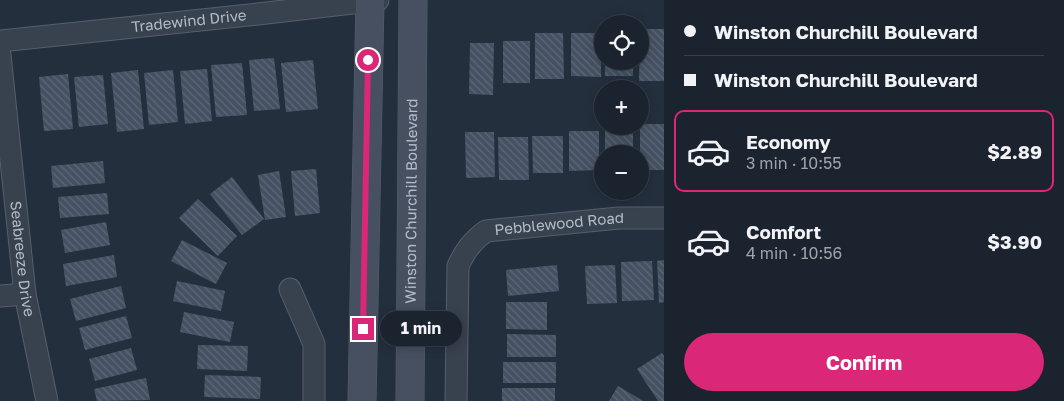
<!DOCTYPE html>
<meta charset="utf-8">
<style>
body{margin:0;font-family:"Golos Text",sans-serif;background:#282f3a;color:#f1f3f6;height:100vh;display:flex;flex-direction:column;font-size:19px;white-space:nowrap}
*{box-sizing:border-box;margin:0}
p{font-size:16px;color:#a0a4aa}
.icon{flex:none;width:28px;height:28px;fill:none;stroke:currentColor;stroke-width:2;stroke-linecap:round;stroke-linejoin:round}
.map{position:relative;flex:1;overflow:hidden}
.sheet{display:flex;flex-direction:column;background:#1b232e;width:400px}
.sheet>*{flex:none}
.hud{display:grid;align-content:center;height:110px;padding:0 20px;background:#1b232e}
.controls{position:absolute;left:594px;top:15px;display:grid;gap:10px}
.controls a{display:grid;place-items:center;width:55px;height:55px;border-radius:50%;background:#1b232e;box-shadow:0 2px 12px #0003,0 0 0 1px #39404a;font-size:25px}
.end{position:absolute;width:22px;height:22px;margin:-11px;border:6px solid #db2777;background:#fff;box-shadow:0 0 0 2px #fff}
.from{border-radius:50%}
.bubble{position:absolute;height:35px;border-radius:18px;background:#1b232e;box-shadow:0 2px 12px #0003,0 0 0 1px #39404a;font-size:16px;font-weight:700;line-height:35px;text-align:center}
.hud b{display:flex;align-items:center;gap:18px;height:48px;font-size:19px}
.hud b+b{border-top:1px solid #39404a}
.hud i{width:12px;height:12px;background:#f1f3f6}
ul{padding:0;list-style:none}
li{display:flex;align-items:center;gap:15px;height:82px;margin:0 10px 8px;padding:0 10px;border:2px solid transparent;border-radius:10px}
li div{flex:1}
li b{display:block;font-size:19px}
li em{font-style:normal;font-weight:700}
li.selected{border-color:#db2777}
li>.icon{width:45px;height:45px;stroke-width:1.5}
.primary-button{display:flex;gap:10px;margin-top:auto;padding:10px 20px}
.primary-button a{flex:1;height:58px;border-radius:30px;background:#db2777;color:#fff;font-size:20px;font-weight:700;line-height:58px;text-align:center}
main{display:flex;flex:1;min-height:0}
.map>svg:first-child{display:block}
.building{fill:url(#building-back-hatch)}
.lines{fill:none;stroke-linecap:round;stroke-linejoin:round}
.minor-casing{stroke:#565f6c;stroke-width:23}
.secondary-casing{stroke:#565f6c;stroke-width:29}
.minor{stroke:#38414e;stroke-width:21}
.secondary{stroke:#465061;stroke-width:28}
.route{stroke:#db2777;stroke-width:6}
.labels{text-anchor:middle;stroke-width:5;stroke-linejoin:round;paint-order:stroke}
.street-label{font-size:15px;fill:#b4bcc9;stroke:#1d2633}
</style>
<main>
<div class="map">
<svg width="664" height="401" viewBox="0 0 664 401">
<defs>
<pattern id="building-back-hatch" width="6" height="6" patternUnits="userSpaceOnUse" patternTransform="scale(1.25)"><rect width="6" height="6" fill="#455162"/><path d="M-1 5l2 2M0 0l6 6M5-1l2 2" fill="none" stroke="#5d6877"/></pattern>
</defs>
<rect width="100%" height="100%" fill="#242f3e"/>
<path class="building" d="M640,29H664V81H639Z
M535,33H563L564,79H535Z
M571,33H601V77L571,76Z
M503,41H530V83H503Z
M470,43H494L493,95L469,94Z
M274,58L280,109L254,111L249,60Z
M313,60L318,109L286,112L281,63Z
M605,61H633V76H605Z
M242,63L247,115L216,117L211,65Z
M207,69L212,121L185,124L180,71Z
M138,70L144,129L117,132L111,73Z
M173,70L178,122L149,125L144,73Z
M68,74L73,129L44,131L39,77Z
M103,75L108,124L79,127L74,77Z
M640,124H664V170H640Z
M605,129H633V154H605Z
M569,131H599V170L569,171Z
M465,132H494L495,177L466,178Z
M532,136H563V173H533Z
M498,137H528L529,180H499Z
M103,161L105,183L53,188L51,166Z
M316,169L320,213L295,216L291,171Z
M279,171L286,217L265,220L258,175Z
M232,177L264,219L242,235L210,194Z
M107,193L109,214L60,218L58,197Z
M198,199L237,236L218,256L179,218Z
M106,222L110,245L65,253L61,230Z
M182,240L227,263L216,284L171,261Z
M114,255L117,277L66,286L63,264Z
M664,260V302L659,303L657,261Z
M652,261L654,300L622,301L621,262Z
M557,265L559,291L508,296L506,270Z
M615,265L617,303L587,304L585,266Z
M177,281L225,291L221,311L173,301Z
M121,286L126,308L76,321L70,299Z
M506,302H547V330L506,329Z
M184,312L234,322L230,342L180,332Z
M126,316L132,338L85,350L79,328Z
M507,334L556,335V357H507Z
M198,345L248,346L247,371L197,369Z
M131,348L137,370L95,381L89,359Z
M662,353L664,356V401H658L637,369Z
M503,362H556V383H503Z
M205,375L261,377L260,399L204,397Z
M146,378L150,400L97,401L94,389Z
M618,386L643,401H609Z
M502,388H555V401H502Z"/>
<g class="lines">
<defs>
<g id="minor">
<path id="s1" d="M0,41L258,14L378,0"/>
<path id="s2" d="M0,55L25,294L47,401"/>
<path d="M290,289L314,344V401"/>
<path d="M0,296L25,294"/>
<path id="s3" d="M456,401L458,266C465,251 472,241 486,231L619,218H664"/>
</g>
<g id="secondary">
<path d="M362,401L370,0"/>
<path id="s4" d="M410,401L413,0"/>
</g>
</defs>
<use href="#minor" class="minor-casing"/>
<use href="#secondary" class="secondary-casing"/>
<use href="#minor" class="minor"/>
<use href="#secondary" class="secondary"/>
</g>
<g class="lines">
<path class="route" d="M363,329L368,60"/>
</g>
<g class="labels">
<g class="street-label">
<text dy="5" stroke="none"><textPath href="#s1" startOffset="190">Tradewind Drive</textPath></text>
<text dy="5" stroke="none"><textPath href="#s4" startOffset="200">Winston Churchill Boulevard</textPath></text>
<text dy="5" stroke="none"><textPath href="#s3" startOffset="254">Pebblewood Road</textPath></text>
<text dy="5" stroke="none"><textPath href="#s2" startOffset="205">Seabreeze Drive</textPath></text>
</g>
</g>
</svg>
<div class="controls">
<a><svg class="icon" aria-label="locate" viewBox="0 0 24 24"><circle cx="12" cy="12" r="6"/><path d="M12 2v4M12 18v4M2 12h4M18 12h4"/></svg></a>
<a>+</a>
<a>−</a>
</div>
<i class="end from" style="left:368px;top:60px"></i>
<i class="end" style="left:363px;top:329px"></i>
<div class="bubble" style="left:380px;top:311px;width:82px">1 min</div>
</div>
<section class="sheet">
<div class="hud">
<b><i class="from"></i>Winston Churchill Boulevard</b>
<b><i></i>Winston Churchill Boulevard</b>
</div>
<ul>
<li class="selected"><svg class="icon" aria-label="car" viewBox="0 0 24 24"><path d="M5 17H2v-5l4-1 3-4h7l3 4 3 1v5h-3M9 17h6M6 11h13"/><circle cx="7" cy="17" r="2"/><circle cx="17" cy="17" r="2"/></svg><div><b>Economy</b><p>3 min · 10:55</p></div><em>$2.89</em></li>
<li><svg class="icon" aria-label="car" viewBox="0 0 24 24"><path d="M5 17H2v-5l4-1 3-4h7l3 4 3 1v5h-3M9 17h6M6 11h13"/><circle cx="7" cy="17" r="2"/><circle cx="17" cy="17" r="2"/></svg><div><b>Comfort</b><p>4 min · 10:56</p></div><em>$3.90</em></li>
</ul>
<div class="primary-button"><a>Confirm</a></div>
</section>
</main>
